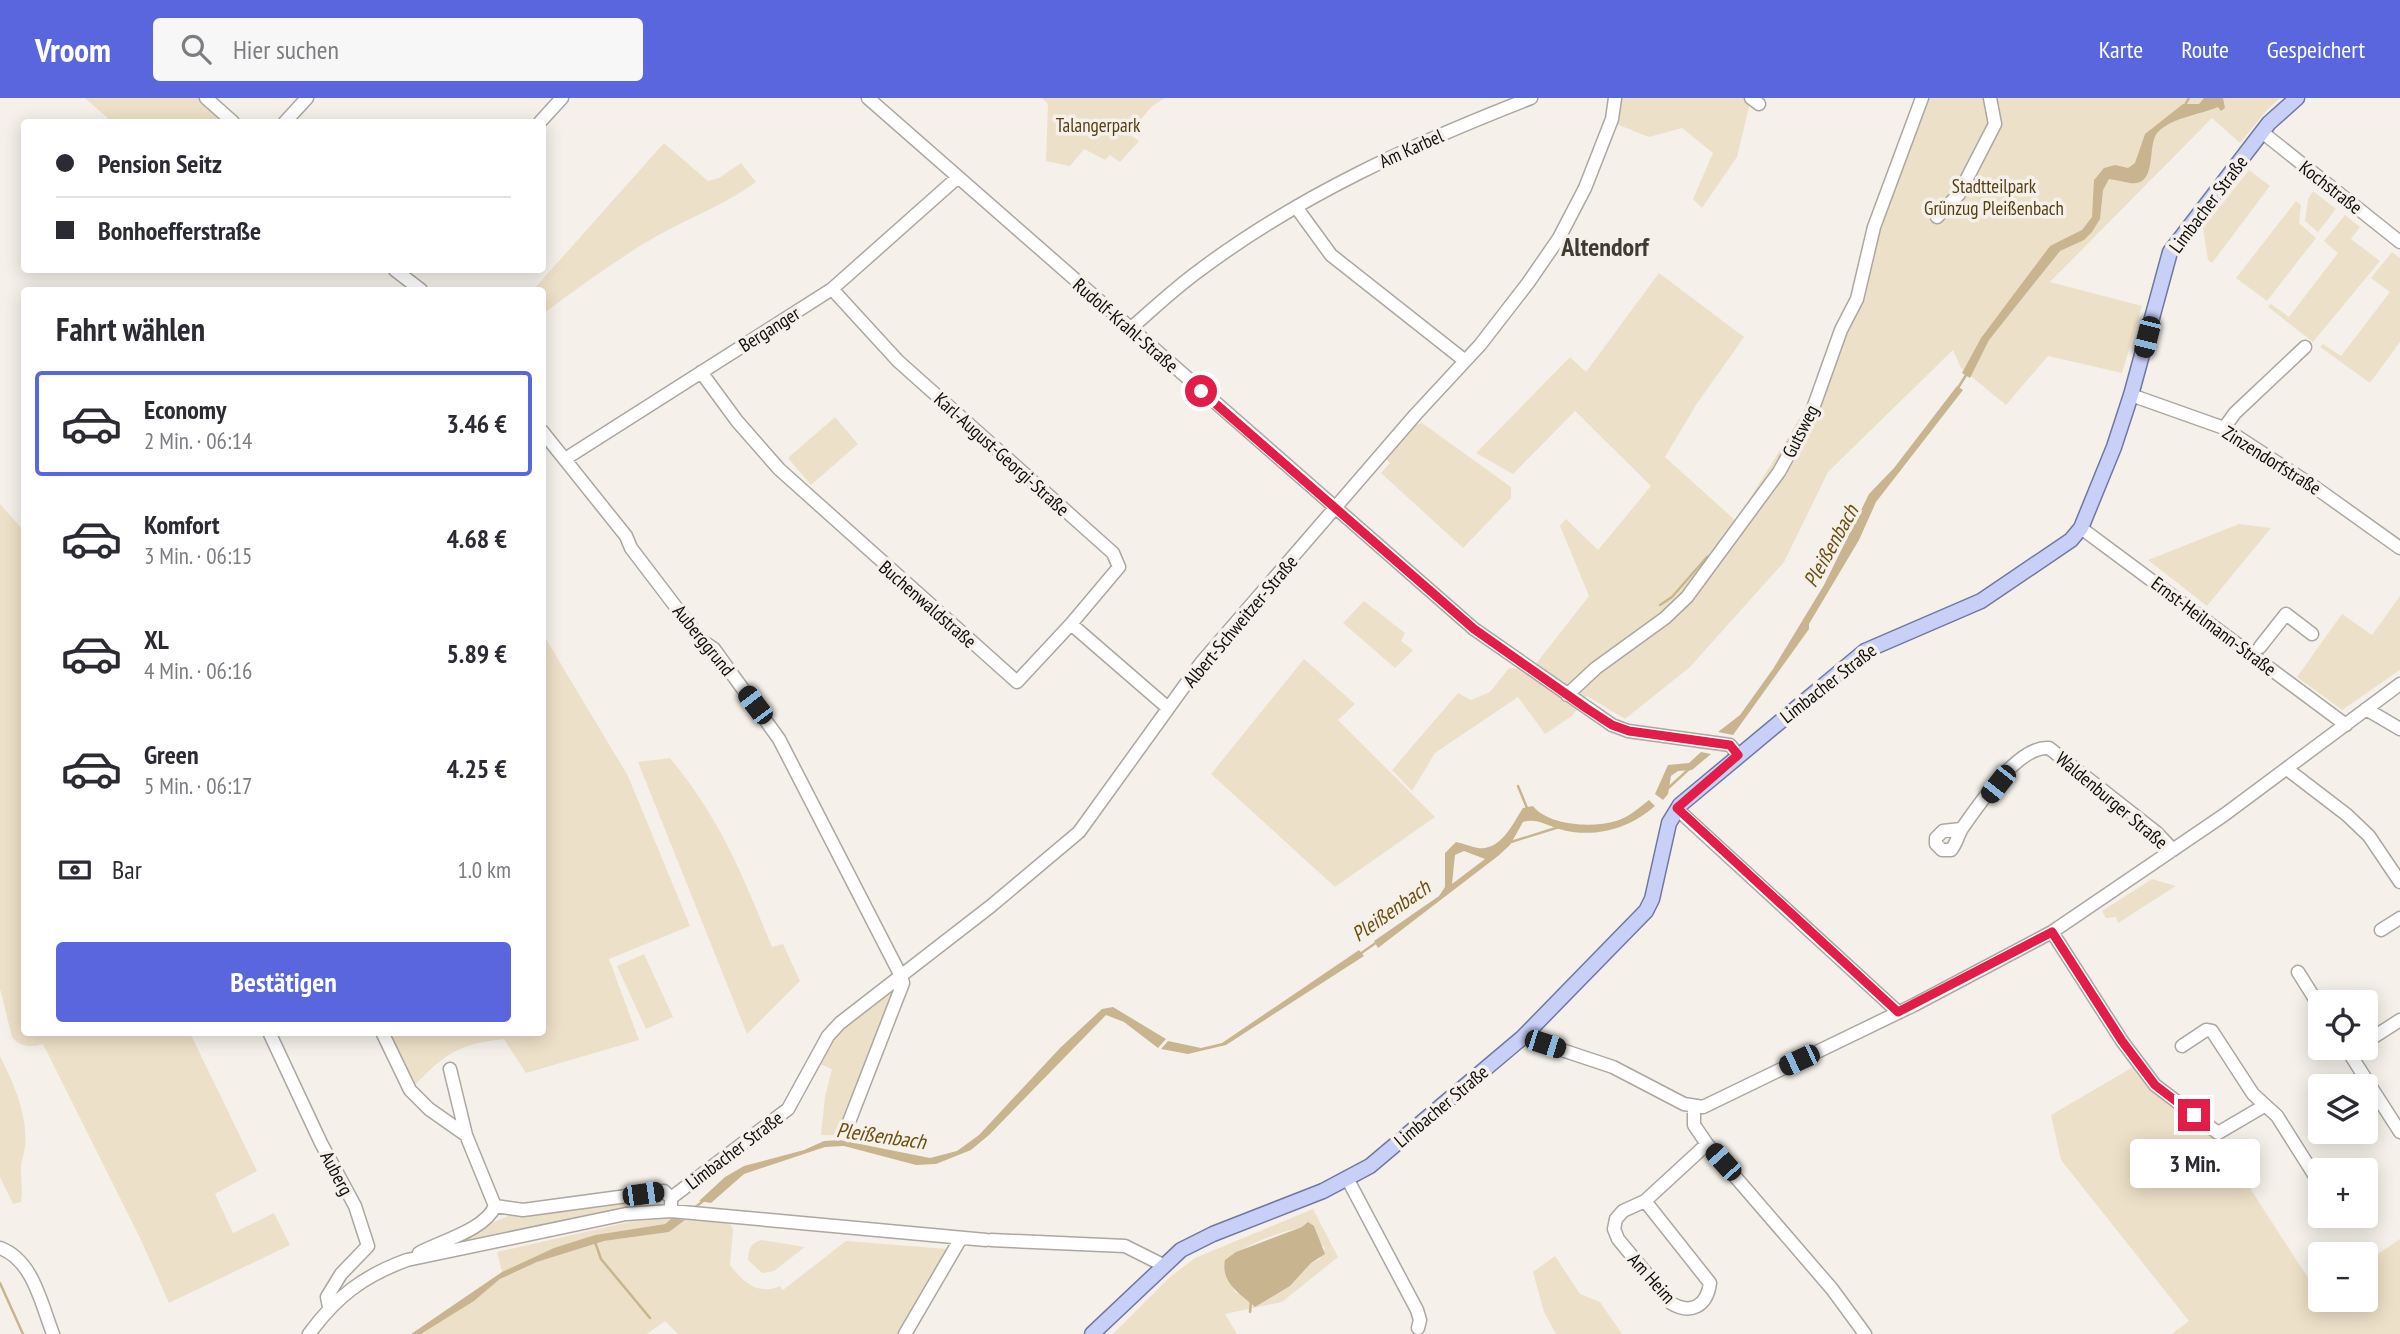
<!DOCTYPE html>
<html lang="de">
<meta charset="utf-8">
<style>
body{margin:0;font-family:"PT Sans Narrow",sans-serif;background:#f7f7f7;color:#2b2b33;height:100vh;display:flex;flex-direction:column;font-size:26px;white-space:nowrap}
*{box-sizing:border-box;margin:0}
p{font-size:23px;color:#7c7c81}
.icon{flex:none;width:38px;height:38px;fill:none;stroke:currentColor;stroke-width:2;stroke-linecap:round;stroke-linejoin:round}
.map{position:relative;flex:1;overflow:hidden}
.panel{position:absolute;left:21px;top:189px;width:525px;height:749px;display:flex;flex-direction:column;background:#fff;border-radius:7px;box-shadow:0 4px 18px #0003}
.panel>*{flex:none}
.banner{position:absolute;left:21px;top:21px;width:525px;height:154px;border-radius:7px;box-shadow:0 4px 18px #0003;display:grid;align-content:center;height:154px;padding:0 35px;background:#fff}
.buttons{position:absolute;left:2308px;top:892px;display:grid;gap:14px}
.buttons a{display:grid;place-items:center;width:70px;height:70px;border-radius:7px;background:#fff;box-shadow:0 4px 18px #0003;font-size:35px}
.end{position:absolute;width:32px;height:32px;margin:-16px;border:9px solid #e11d48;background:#fff;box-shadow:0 0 0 4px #fff}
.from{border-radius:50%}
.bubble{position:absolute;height:49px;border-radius:7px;background:#fff;box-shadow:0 4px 18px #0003;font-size:23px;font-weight:700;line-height:49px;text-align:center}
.car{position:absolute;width:21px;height:42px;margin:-21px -10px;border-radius:9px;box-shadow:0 0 5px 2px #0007;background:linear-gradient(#222 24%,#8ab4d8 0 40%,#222 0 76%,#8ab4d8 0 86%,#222 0)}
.banner b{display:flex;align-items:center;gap:24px;height:66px;font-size:26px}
.banner b+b{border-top:2px solid #e1e1e2}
.banner i{width:18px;height:18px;background:#2b2b33}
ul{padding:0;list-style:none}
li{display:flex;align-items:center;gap:21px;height:105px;margin:0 14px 10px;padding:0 21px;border:4px solid transparent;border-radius:7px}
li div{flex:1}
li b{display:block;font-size:26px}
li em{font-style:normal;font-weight:700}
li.selected{border-color:#5966dd}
li>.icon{width:63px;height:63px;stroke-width:1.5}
h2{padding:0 35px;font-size:32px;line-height:84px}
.pay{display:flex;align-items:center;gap:18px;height:77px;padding:0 35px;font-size:26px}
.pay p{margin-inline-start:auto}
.primary-button{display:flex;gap:14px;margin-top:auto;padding:14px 35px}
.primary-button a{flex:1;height:80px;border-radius:7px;background:#5966dd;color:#fff;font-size:28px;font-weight:700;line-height:80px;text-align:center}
header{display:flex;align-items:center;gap:42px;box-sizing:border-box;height:98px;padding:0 35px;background:#5966dd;color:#fff}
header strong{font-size:33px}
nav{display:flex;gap:38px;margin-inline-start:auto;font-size:24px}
.search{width:490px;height:63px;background:#f7f7f7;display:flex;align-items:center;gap:18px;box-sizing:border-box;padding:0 24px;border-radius:7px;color:#7c7c81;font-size:26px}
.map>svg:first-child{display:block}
.green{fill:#ede0c8;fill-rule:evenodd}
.water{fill:#c8b590;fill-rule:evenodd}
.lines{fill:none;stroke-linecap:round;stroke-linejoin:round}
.stream{stroke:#c8b590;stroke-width:2.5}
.minor-casing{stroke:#aba7a1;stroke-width:15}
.major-casing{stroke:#6f78a1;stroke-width:17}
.minor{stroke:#fff;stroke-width:12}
.major{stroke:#c8d0f7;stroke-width:14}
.route{stroke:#e11d48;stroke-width:9}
.labels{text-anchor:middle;stroke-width:7;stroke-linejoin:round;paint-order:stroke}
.park-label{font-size:19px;fill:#554012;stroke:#f5f1ea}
.street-label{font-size:19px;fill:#0f0e0b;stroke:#f5f1ea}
.water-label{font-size:21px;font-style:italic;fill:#6b5010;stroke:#f5f1ea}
.district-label{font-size:26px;font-weight:bold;fill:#3e3b35;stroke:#f5f1ea}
</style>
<header>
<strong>Vroom</strong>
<div class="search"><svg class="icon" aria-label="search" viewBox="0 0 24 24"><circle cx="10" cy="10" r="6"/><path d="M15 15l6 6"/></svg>Hier suchen</div>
<nav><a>Karte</a><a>Route</a><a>Gespeichert</a></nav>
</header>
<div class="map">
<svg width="2400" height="1236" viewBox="0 0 2400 1236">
<rect width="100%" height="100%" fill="#f5f1ea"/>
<path class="green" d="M85,0H199L226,24H112Z
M1042,0H1165L1152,8L1129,36L1139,43L1120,64L1110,57L1105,62L1084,51L1070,68L1046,63L1048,6Z
M1620,0H1743L1750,5L1737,59L1702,110L1693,101L1713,55L1682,30L1649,39L1616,26Z
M1925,0H2280L2266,13L2240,45L2212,20L2050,184L2142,208L2122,275L2048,258L2006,307L1961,270L1953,252L1828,374L1784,464L1690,569L1625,621L1587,598L1572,618L1545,636L1518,599L1435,655L1412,693L1392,672L1458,595L1471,602L1490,594L1509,570L1531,572L1589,498L1560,428L1566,421L1598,452L1651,388L1575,313L1513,376L1476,355L1570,259L1586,274L1659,175L1744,239L1696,307L1665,359L1736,423L1814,297L1879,132Z
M664,45L708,83L719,80L741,65L756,84C725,107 688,120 655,139C616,162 579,189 543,216L542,192H533Z
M2249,72L2270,88L2212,165L2208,162L2203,130Z
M2313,93L2336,111L2318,134L2305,123L2308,101Z
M2296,103L2301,107L2299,125L2316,140L2267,203L2236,180Z
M2345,117L2360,129L2351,141L2380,163L2313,244L2268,209L2271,206L2289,219L2338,155L2324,143Z
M2392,154L2400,160V244L2370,285L2320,249L2323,246L2341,258L2390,194L2371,180Z
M835,319L858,346L811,387L788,360Z
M1422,325L1511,389V400L1463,450L1381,375L1390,365L1385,360L1416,327Z
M0,406L24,433V934L190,935L257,1073L215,1096L233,1135L274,1115L290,1147L169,1205L140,1140L43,946C31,949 21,950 12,939L0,891Z
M2239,426L2271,430L2207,508L2148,462Z
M2400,498V572L2342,612L2297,579L2342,516L2372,537Z
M1364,503L1405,535L1401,543L1413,552L1395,570L1343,525Z
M543,536L628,678L690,828L609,861L639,942L526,975L504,941C457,946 445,956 413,989L389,942L403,934H542Z
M1304,561L1355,606L1338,622L1435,719L1335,789L1211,676Z
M670,660C721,722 742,776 772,849L783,846L800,883L747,936L638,664Z
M2152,781L2176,788L2118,825L2116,819L2106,820L2102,813Z
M644,856L673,919L646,931L617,868Z
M891,889L894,895L843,1037H821L825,999L832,971L817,965L833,937Z
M0,958C14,986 28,1017 25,1049C24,1056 21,1064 21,1071C21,1083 23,1092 21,1104L13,1106L0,1079Z
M2133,969L2220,1044L2312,1186L2320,1188V1202H2366V1164L2400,1141V1236H2172L2189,1223L2061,1062L2051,1017Z
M657,1097L664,1100L663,1103L427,1154L510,1117Z
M1313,1111L1338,1159L1282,1204L1225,1216L1237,1236H1113L1170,1179L1195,1160ZM1314,1128L1319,1145L1325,1150L1320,1161L1311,1165L1290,1188L1252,1208L1246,1199L1235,1194L1224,1168C1232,1149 1294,1128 1314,1128Z
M672,1120L665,1126L595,1137L502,1174L497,1154L629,1124Z
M685,1122L729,1124L733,1131L730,1167C742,1183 758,1198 780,1188L783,1192L846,1143L948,1151L919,1197L900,1236H678L665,1223L647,1236H421L474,1203L500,1181L537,1164L604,1143L669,1134Z
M762,1142L805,1149L774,1173L762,1175L748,1162C749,1151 750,1145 762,1142Z
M1555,1158L1580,1196L1600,1204L1622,1236H1556L1544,1214L1533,1174Z"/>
<path class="water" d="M2204,0H2223L2225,10L2221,13L2218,9C2199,17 2173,19 2158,34C2146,45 2159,89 2130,85C2123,84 2117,82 2109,81L2103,92L2100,121L2092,134L2084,142L2060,153L1989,242L1970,280L1962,275L1981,240L2050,148L2082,132L2092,119L2094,82L2104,70L2115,67L2128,70L2135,65L2145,36L2183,6H2199Z
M1957,288L1963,292L1876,404L1859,442L1809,526V531L1733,637L1718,634L1740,617L1773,571L1824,487L1869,396L1894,370Z
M1701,654L1711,656L1692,672L1678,673L1671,678L1668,696L1663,702L1655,696L1668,667L1689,665Z
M1649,702L1655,708C1629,731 1594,741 1559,731C1546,727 1536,720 1523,724L1510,747L1498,758L1378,850L1374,843L1439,798L1445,789V755L1456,744C1463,745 1471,749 1478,750C1501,753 1513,725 1523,710L1533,708C1549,728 1593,730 1616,723C1629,719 1639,710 1649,702ZM1464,753L1485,761L1452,786L1455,757Z
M1359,852L1364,858L1226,947L1188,956L1161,951L1168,943L1201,950L1222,945Z
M1113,909L1166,941L1158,950L1124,924L1106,917L989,1037L971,1052L936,1066L916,1067L844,1048L825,1049L744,1076L711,1105L699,1103L725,1079L744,1068L804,1052L824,1043L840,1042L930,1060L957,1053L979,1037L1060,950L1102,911Z
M672,1120L685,1122L669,1134L604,1143L537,1164L500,1181L474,1203L421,1236H411L502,1174L554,1150L595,1137L665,1126Z
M1308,1124L1314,1128L1325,1156L1311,1165L1290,1188L1255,1209C1242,1197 1220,1185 1225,1162L1236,1154L1302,1129Z"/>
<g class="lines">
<path class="stream" d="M2185,7L2189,0
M1958,290L1966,277
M1810,330L1817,321
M1660,507L1672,499L1707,459L1712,458
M1518,688L1527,710
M1665,693L1689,671
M1511,744L1559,729
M1360,856L1377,844
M694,1110L706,1101
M595,1144L601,1161L650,1220
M0,1185L23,1236
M1250,1214L1251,1203"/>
<defs>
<path id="minor" d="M206,0L233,24
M868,0L1474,531L1612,627L1628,633L1730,647L1738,657
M1751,0L1759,6
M285,24L307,0
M540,24L562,0
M2262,34L2400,144
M1296,109L1331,157L1464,262
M1937,119L1959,96L1995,26L1990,0
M395,172L421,192
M832,191L898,263L1113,455L1119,469L1071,526
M1130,231C1153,211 1175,190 1200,172C1300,97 1415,45 1531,0
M701,274L737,323L779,371L1017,584L1071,526L1168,610
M2131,297L2224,330L2316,390L2400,450
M2224,330L2235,315L2305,249
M542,333L626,438L631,450L701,542L714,551L779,641L901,878L903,885L849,1024
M565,361L832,191L957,80
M2081,430L2346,627
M2260,549L2286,516L2312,536
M1567,597L1596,570L1665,520L1687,499L1779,374L1811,316L1841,232L1857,201L1874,129L1922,0
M2366,611L2400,631
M2287,671L2347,717L2369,738L2400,784
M1677,711L1898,914
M1961,731L1943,733L1936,740V746L1942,752H1951C1957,745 1958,736 1963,729C1980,705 2019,647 2049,650L2157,735L2173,752
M2381,832L2400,820
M2052,834L2122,943L2155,987L2218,1035L2264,1008
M2298,874L2320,909
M269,934L321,1045L355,1108L368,1148L341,1176L327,1199L329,1209
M382,934L410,992L429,1011L466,1037
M1523,939L1613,969L1684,1006L1703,1009L1914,907L2052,834L2224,717L2400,586
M2366,944L2400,922
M2182,948L2206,932L2212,933L2253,996L2277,1018L2320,1086
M2346,950L2400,1034
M450,971L466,1037L495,1108
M1694,1009V1027L1707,1046L1832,1191L1865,1236
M1348,1082L1417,1212L1420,1222L1418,1230
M1645,1103L1710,1185C1707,1208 1691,1217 1671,1205L1618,1141L1614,1131L1616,1121L1623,1113L1645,1103L1707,1046
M495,1108L523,1112L664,1093L671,1100
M671,1113V1100L788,1011L828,938L840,925L991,808L1079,734L1201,565L1416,316L1480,247L1528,185L1559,140L1585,90L1612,21L1615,0
M991,1142L1125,1148L1163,1167
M0,1150C33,1162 41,1205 53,1236
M419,1155C441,1143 485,1132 495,1108
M309,1236C336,1199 363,1178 407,1162L626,1116L671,1113L986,1142
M905,1236L961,1140"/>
<path id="major" d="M1092,1236L1181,1152L1213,1136L1323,1093L1370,1068L1523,939L1646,813L1652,801L1669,725L1680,707L1865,553L1981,503L2071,442L2081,430L2114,349L2131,297L2170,154L2269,25L2297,0"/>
</defs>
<use href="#minor" class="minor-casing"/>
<use href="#major" class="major-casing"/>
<use href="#minor" class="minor"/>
<use href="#major" class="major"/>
</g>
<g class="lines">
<path class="route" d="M1201,293L1474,531L1586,610L1612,627L1629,633L1730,647L1738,657L1677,710L1898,914L2052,834L2122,943L2155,987L2194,1017"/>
</g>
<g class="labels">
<g class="park-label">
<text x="1098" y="34">Talangerpark</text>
<text x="1994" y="95">Stadtteilpark<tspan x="1994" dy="22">Grünzug Pleißenbach</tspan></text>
</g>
<g class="street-label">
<text transform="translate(1411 50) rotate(-24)" y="7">Am Karbel</text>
<text transform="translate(2331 89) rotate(38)" y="7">Kochstraße</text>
<text transform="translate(2208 106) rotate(-53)" y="7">Limbacher Straße</text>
<text transform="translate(1126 227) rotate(41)" y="7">Rudolf-Krahl-Straße</text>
<text transform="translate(769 231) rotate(-32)" y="7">Berganger</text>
<text transform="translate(1800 333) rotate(-63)" y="7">Gutsweg</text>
<text transform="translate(1002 356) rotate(42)" y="7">Karl-August-Georgi-Straße</text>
<text transform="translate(2272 362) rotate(32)" y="7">Zinzendorfstraße</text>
<text transform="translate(928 506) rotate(41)" y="7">Buchenwaldstraße</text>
<text transform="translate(1240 523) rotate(-50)" y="7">Albert-Schweitzer-Straße</text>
<text transform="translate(2214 528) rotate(37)" y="7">Ernst-Heilmann-Straße</text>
<text transform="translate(704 542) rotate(51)" y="7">Auberggrund</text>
<text transform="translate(1828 585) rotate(-38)" y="7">Limbacher Straße</text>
<text transform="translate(2112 702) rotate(40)" y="7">Waldenburger Straße</text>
<text transform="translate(1441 1008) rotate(-40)" y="7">Limbacher Straße</text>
<text transform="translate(734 1052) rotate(-37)" y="7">Limbacher Straße</text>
<text transform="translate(337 1075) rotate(62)" y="7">Auberg</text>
<text transform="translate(1652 1180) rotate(48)" y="7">Am Heim</text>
</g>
<g class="water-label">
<text transform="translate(1831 448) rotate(-61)" y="7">Pleißenbach</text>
<text transform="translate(1391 813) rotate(-35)" y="7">Pleißenbach</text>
<text transform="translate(881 1038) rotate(8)" y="7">Pleißenbach</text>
</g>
<g class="district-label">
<text x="1605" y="158">Altendorf</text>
</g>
</g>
</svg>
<div class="buttons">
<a><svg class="icon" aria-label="locate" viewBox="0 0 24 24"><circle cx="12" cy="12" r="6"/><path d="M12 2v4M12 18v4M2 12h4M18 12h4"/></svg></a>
<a><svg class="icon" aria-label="layers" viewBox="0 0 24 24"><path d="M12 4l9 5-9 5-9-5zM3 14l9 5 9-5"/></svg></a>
<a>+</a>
<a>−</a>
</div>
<i class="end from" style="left:1201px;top:293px"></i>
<i class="end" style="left:2194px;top:1017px"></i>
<div class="bubble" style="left:2130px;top:1041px;width:130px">3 Min.</div>
<i class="car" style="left:2147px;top:239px;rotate:194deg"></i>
<i class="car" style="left:755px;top:607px;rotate:323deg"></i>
<i class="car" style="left:1998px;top:686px;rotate:218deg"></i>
<i class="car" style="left:1545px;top:946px;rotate:108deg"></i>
<i class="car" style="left:1799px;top:962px;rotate:245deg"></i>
<i class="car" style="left:1723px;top:1064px;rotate:318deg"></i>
<i class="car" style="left:643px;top:1096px;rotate:82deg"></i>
<div class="banner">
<b><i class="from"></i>Pension Seitz</b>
<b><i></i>Bonhoefferstraße</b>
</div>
<section class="panel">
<h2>Fahrt wählen</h2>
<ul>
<li class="selected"><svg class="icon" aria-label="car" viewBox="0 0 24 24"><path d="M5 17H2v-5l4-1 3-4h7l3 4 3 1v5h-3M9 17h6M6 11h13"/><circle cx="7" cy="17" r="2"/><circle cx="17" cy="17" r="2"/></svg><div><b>Economy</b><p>2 Min. · 06:14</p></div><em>3.46 €</em></li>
<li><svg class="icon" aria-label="car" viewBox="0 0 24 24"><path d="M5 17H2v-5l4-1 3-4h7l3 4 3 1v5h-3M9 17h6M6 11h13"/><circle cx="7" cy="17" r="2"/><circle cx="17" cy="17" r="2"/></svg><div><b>Komfort</b><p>3 Min. · 06:15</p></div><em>4.68 €</em></li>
<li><svg class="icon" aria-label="car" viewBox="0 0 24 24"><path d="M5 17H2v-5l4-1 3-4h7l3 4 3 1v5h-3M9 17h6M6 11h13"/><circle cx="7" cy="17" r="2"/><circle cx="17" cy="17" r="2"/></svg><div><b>XL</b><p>4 Min. · 06:16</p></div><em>5.89 €</em></li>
<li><svg class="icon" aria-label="car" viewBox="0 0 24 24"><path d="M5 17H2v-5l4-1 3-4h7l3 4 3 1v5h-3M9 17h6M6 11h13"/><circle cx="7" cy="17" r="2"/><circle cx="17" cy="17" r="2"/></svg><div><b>Green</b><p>5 Min. · 06:17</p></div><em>4.25 €</em></li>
</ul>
<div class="pay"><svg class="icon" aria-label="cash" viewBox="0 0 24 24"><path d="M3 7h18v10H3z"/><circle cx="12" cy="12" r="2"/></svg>Bar<p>1.0 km</p></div>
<div class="primary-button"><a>Bestätigen</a></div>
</section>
</div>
